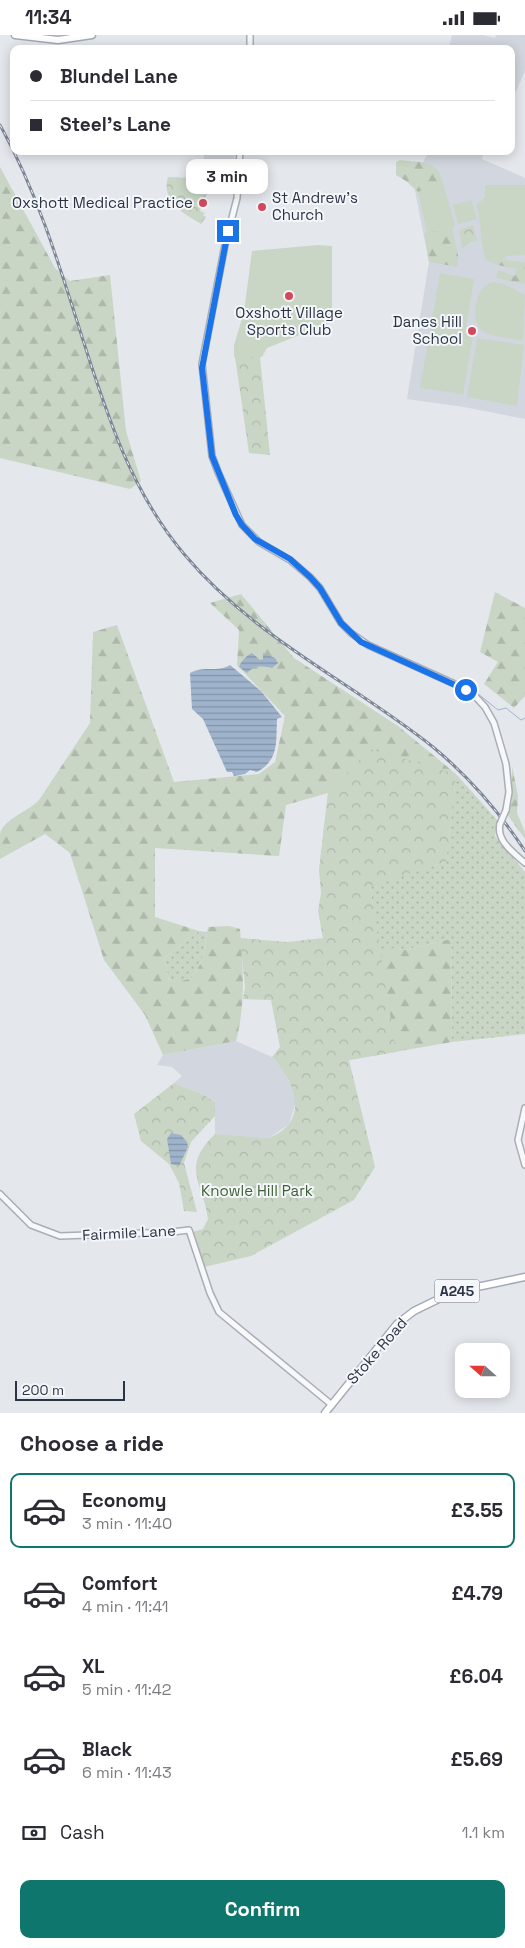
<!DOCTYPE html>
<meta charset="utf-8">
<style>
body{margin:0;font-family:"Space Grotesk",sans-serif;background:#f7f7f7;color:#2b2b33;height:100vh;display:flex;flex-direction:column;font-size:19px;white-space:nowrap}
*{box-sizing:border-box;margin:0}
p{font-size:16px;color:#7c7c81}
.icon{flex:none;width:28px;height:28px;fill:none;stroke:currentColor;stroke-width:2;stroke-linecap:round;stroke-linejoin:round}
.map{position:relative;height:1378px;overflow:hidden}
.sheet{display:flex;flex-direction:column;background:#fff;flex:1}
.sheet>*{flex:none}
.top-card{position:absolute;left:10px;top:10px;width:505px;height:110px;border-radius:10px;box-shadow:0 2px 12px #0003;display:grid;align-content:center;height:110px;padding:0 20px;background:#fff}
.needle{width:32px;rotate:291deg}
.controls{position:absolute;left:455px;top:1308px;display:grid;gap:10px}
.controls a{display:grid;place-items:center;width:55px;height:55px;border-radius:10px;background:#fff;box-shadow:0 2px 12px #0003;font-size:25px}
.scale{position:absolute;left:15px;bottom:12px;width:110px;box-sizing:border-box;padding-left:5px;border:2px solid #2b3445;border-top:0;font-size:14px;line-height:18px;white-space:nowrap;color:#2b3445;-webkit-text-stroke:4px #f4f6f9;paint-order:stroke}
.end{position:absolute;width:22px;height:22px;margin:-11px;border:6px solid #1a73e8;background:#fff;box-shadow:0 0 0 2px #fff}
.from{border-radius:50%}
.bubble{position:absolute;height:35px;border-radius:10px;background:#fff;box-shadow:0 2px 12px #0003;font-size:16px;font-weight:800;line-height:35px;text-align:center}
.top-card b{display:flex;align-items:center;gap:18px;height:48px;font-size:19px}
.top-card b+b{border-top:1px solid #e1e1e2}
.top-card i{width:12px;height:12px;background:#2b2b33}
ul{padding:0;list-style:none}
li{display:flex;align-items:center;gap:15px;height:75px;margin:0 10px 8px;padding:0 10px;border:2px solid transparent;border-radius:10px}
li div{flex:1}
li b{display:block;font-size:19px}
li em{font-style:normal;font-weight:800}
li.selected{border-color:#0f766e}
li>.icon{width:45px;height:45px;stroke-width:1.5}
h2{padding:0 20px;font-size:22px;line-height:60px}
.pay{display:flex;align-items:center;gap:12px;height:55px;padding:0 20px;font-size:19px}
.pay p{margin-inline-start:auto}
.action{display:flex;gap:10px;margin-top:auto;padding:10px 20px}
.action a{flex:1;height:58px;border-radius:10px;background:#0f766e;color:#fff;font-size:20px;font-weight:800;line-height:58px;text-align:center}
.status{display:flex;justify-content:space-between;align-items:center;height:35px;padding:0 25px;background:#fff;direction:ltr}
.status svg{height:14px;fill:currentColor}
.map>svg:first-child{display:block}
.built{fill:#d2d6de}
.grass{fill:url(#grass-dots)}
.forest{fill:url(#forest-firs)}
.park{fill:url(#park-crowns)}
.garden{fill:#c9d6c5}
.water{fill:url(#water-rules)}
.lines{fill:none;stroke-linecap:round;stroke-linejoin:round}
.stream{stroke:#9fb4cc;stroke-width:1}
.tertiary-casing{stroke:#a9aeb7;stroke-width:8}
.primary-casing{stroke:#a3abb8;stroke-width:9}
.tertiary{stroke:#f7f8fa;stroke-width:5}
.primary{stroke:#fff;stroke-width:6}
.rail-casing{stroke:#7d8696;stroke-width:3}
.rail{stroke:#f4f6f9;stroke-width:1;stroke-dasharray:4;stroke-linecap:butt}
.tertiary-bridge-casing{stroke:#a9aeb7;stroke-width:8;stroke-linecap:butt}
.tertiary-bridge{stroke:#f7f8fa;stroke-width:5}
.route{stroke:#1a73e8;stroke-width:6}
.poi-dot{fill:#d1495b;stroke:#f4f6f9;stroke-width:2}
.labels{text-anchor:middle;stroke-width:4;stroke-linejoin:round;paint-order:stroke}
.shield{fill:#f4f6f9;stroke:#676e7b;stroke-width:1}
.shield-label{font-size:14px;font-weight:bold;fill:#2b3445}
.poi-label{font-size:15px;fill:#2b3445;stroke:#f4f6f9;text-anchor:end}
.park-label{font-size:15px;fill:#3f6138;stroke:#f4f6f9}
.street-label{font-size:15px;fill:#2b3445;stroke:#f4f6f9}
</style>
<div class="status"><b>11:34</b><svg viewBox="0 0 49 12"><path d="M0 12V9h3v3zM5 12V6h3v6zM10 12V3h3v9zM15 12V0h3v12zM26 1h20v11H26zM47 4h2v5h-2z"/></svg></div>
<div class="map">
<svg width="525" height="1378" viewBox="0 0 525 1378">
<defs>
<pattern id="grass-dots" width="8" height="8" patternUnits="userSpaceOnUse" patternTransform="scale(1.25)"><rect width="8" height="8" fill="#c9d6c5"/><path d="M2 2h.1M6 6h.1" fill="none" stroke="#adb8ab" stroke-width="1.8" stroke-linecap="round"/></pattern>
<pattern id="forest-firs" width="22" height="20" patternUnits="userSpaceOnUse" patternTransform="scale(1.25)"><rect width="22" height="20" fill="#c9d6c5"/><path d="M5 1l3.5 6h-7zM16 11l3.5 6h-7z" fill="#adb8ab"/></pattern>
<pattern id="park-crowns" width="20" height="18" patternUnits="userSpaceOnUse" patternTransform="scale(1.25)"><rect width="20" height="18" fill="#c9d6c5"/><path d="M2 6a3 3 0 1 1 6 0M12 15a3 3 0 1 1 6 0" fill="none" stroke="#adb8ab"/></pattern>
<pattern id="water-rules" width="6" height="5" patternUnits="userSpaceOnUse" patternTransform="scale(1.25)"><rect width="6" height="5" fill="#9fb4cc"/><path d="M0 2.5h6" fill="none" stroke="#8293a7"/></pattern>
</defs>
<rect width="100%" height="100%" fill="#e4e7ec"/>
<path class="built" d="M452,0H483L495,3L496,0H525V36L512,65L511,14H449Z
M204,116H235L231,144L203,143Z
M429,116H484L482,124L525,143V384L464,372L407,364L429,227L413,146Z
M236,1006L272,1022L283,1035L295,1059V1070L289,1089L269,1103L215,1099V1067L202,1059L174,1048L182,1041L172,1032L157,1030L163,1020Z"/>
<path class="grass" d="M456,739L498,786L495,801L525,837V999L452,1007L451,904L404,915L379,914L370,850L446,827Z
M199,896L207,897L202,926L192,943L177,947L169,945L164,923Z"/>
<path class="forest" d="M400,125C420,128 439,124 443,148L418,157L406,146L396,140V127Z
M0,132L55,233L70,246L110,240L126,396L141,446L130,454L0,423Z
M452,193L458,220V232L429,227L424,198Z
M504,225L525,227V249L496,243L498,235L515,241L516,234L498,230Z
M495,557L525,573V661L514,673L484,649L498,627L480,617Z
M241,559L294,623L398,691L456,739L446,827L319,836L328,758L286,770L279,821L155,813V882L199,896L164,923L169,945L177,947L192,943L202,926L208,892L229,891L240,894C243,933 246,968 236,1006L163,1020L145,980L104,925L70,818L45,799L0,824C0,816 0,806 0,799C3,784 28,777 39,765L90,688L93,597L117,590L174,747L259,739L275,727L285,681L237,630L239,595L210,568Z
M512,731L518,761L517,778L525,797V804L507,779L512,766Z
M451,904L452,1007L349,1025L361,916L390,913L404,915Z"/>
<path class="park" d="M168,142L192,143L193,153L209,156L204,164L200,162L197,168L202,170L200,176L205,178L203,180L206,182L201,189C183,178 161,167 168,142Z
M473,190L477,206L471,207L462,214L459,195Z
M235,322H260L270,420L249,418Z
M370,714L456,739L446,827L370,851L396,1017L349,1025L375,1132L354,1165L251,1221L204,1232L193,1197L203,1194L208,1184C203,1146 180,1133 215,1099L269,1103C311,1086 295,1047 272,1022L280,1012L271,965L243,964L245,952L240,903L287,907L323,903L318,876L321,858L319,836L328,758Z
M174,1048L202,1059L215,1067V1081L191,1107L184,1128L197,1177L184,1176L179,1148L169,1129L141,1106L134,1079Z"/>
<path class="garden" d="M443,148L455,190L452,193L427,197L418,157Z
M485,150H525V220L507,221L498,230L486,225C479,207 483,189 476,171L485,162Z
M471,165L477,184L458,189L453,170Z
M318,210L332,211V287L267,313L262,322H234V310L244,277L252,216Z
M440,238L474,244L465,298L473,301L463,359L420,353Z
M493,247L505,249L525,260L523,306C511,303 495,302 484,297C471,291 474,262 483,253C485,250 490,248 493,247Z
M477,303L524,310L517,371L467,362Z"/>
<path class="water" d="M252,618L260,625L263,624V618L275,623L278,628L272,633C263,631 254,630 247,638L239,632C241,626 246,621 252,618Z
M230,630L261,656L282,682L277,684C276,707 279,725 257,737L250,735L245,739L234,741L232,737H227L203,684L192,674L190,638C204,630 218,638 230,630Z
M171,1098L181,1100L187,1107L188,1112L179,1131L171,1129L167,1104Z"/>
<g class="lines">
<path class="stream" d="M472,654L498,675L506,673L521,685L525,683"/>
<defs>
<path id="tertiary" d="M250,0V14
M240,116L237,163L225,210L202,329L212,421L218,437L242,490L259,507L290,525L310,542L320,553L341,588L351,598L368,610L457,650L474,660L485,672L494,688L506,729L509,757L506,775
M500,789C496,806 514,818 525,828
M525,1073L518,1105L525,1130
M0,1159L31,1190L60,1201L172,1197L189,1195L210,1258L219,1277L332,1370"/>
<path id="primary" d="M15,0L58,5L92,0
M325,1378L397,1289L414,1276L453,1257L525,1242"/>
</defs>
<use href="#tertiary" class="tertiary-casing"/>
<use href="#primary" class="primary-casing"/>
<use href="#tertiary" class="tertiary"/>
<use href="#primary" class="primary"/>
<defs>
<path id="rail" d="M0,90C37,157 59,229 82,302C107,380 131,456 184,519C253,602 350,646 433,712C468,741 500,778 525,816"/>
</defs>
<use href="#rail" class="rail-casing"/>
<use href="#rail" class="rail"/>
<defs>
<path id="tertiary-bridge" d="M500,789L506,775"/>
</defs>
<use href="#tertiary-bridge" class="tertiary-bridge-casing"/>
<use href="#tertiary-bridge" class="tertiary-bridge"/>
</g>
<g class="lines">
<path class="route" d="M228,196L202,333L212,421L236,480L242,490L255,504L290,524L310,542L320,553L341,588L361,607L466,655"/>
</g>
<g class="poi-dot">
<circle cx="203" cy="168" r="5"/>
<circle cx="262" cy="172" r="5"/>
<circle cx="289" cy="261" r="5"/>
<circle cx="472" cy="296" r="5"/>
</g>
<g class="labels">
<rect class="shield" x="434.5" y="1244.5" width="45" height="23" rx="4"/>
<g class="shield-label">
<text x="457" y="1261">A245</text>
</g>
<g class="poi-label">
<text x="272" y="168" text-anchor="start">St Andrew's<tspan x="272" dy="17">Church</tspan></text>
<text x="193" y="173">Oxshott Medical Practice</text>
<text x="289" y="283" text-anchor="middle">Oxshott Village<tspan x="289" dy="17">Sports Club</tspan></text>
<text x="462" y="292">Danes Hill<tspan x="462" dy="17">School</tspan></text>
</g>
<g class="park-label">
<text x="257" y="1161">Knowle Hill Park</text>
</g>
<g class="street-label">
<text transform="translate(129 1198) rotate(-3)" y="5">Fairmile Lane</text>
<text transform="translate(377 1316) rotate(-49)" y="5">Stoke Road</text>
</g>
</g>
</svg>
<div class="controls">
<a><svg class="needle" viewBox="-14 -14 28 28"><path d="M0-13l5 13h-10z" fill="#e53935"/><path d="M0 13l5-13h-10z" fill="#7c7c81"/></svg></a>
</div>
<div class="scale">200 m</div>
<i class="end from" style="left:466px;top:655px"></i>
<i class="end" style="left:228px;top:196px"></i>
<div class="bubble" style="left:186px;top:124px;width:82px">3 min</div>
<div class="top-card">
<b><i class="from"></i>Blundel Lane</b>
<b><i></i>Steel's Lane</b>
</div>
</div>
<section class="sheet">
<h2>Choose a ride</h2>
<ul>
<li class="selected"><svg class="icon" aria-label="car" viewBox="0 0 24 24"><path d="M5 17H2v-5l4-1 3-4h7l3 4 3 1v5h-3M9 17h6M6 11h13"/><circle cx="7" cy="17" r="2"/><circle cx="17" cy="17" r="2"/></svg><div><b>Economy</b><p>3 min · 11:40</p></div><em>£3.55</em></li>
<li><svg class="icon" aria-label="car" viewBox="0 0 24 24"><path d="M5 17H2v-5l4-1 3-4h7l3 4 3 1v5h-3M9 17h6M6 11h13"/><circle cx="7" cy="17" r="2"/><circle cx="17" cy="17" r="2"/></svg><div><b>Comfort</b><p>4 min · 11:41</p></div><em>£4.79</em></li>
<li><svg class="icon" aria-label="car" viewBox="0 0 24 24"><path d="M5 17H2v-5l4-1 3-4h7l3 4 3 1v5h-3M9 17h6M6 11h13"/><circle cx="7" cy="17" r="2"/><circle cx="17" cy="17" r="2"/></svg><div><b>XL</b><p>5 min · 11:42</p></div><em>£6.04</em></li>
<li><svg class="icon" aria-label="car" viewBox="0 0 24 24"><path d="M5 17H2v-5l4-1 3-4h7l3 4 3 1v5h-3M9 17h6M6 11h13"/><circle cx="7" cy="17" r="2"/><circle cx="17" cy="17" r="2"/></svg><div><b>Black</b><p>6 min · 11:43</p></div><em>£5.69</em></li>
</ul>
<div class="pay"><svg class="icon" aria-label="cash" viewBox="0 0 24 24"><path d="M3 7h18v10H3z"/><circle cx="12" cy="12" r="2"/></svg>Cash<p>1.1 km</p></div>
<div class="action"><a>Confirm</a></div>
</section>
